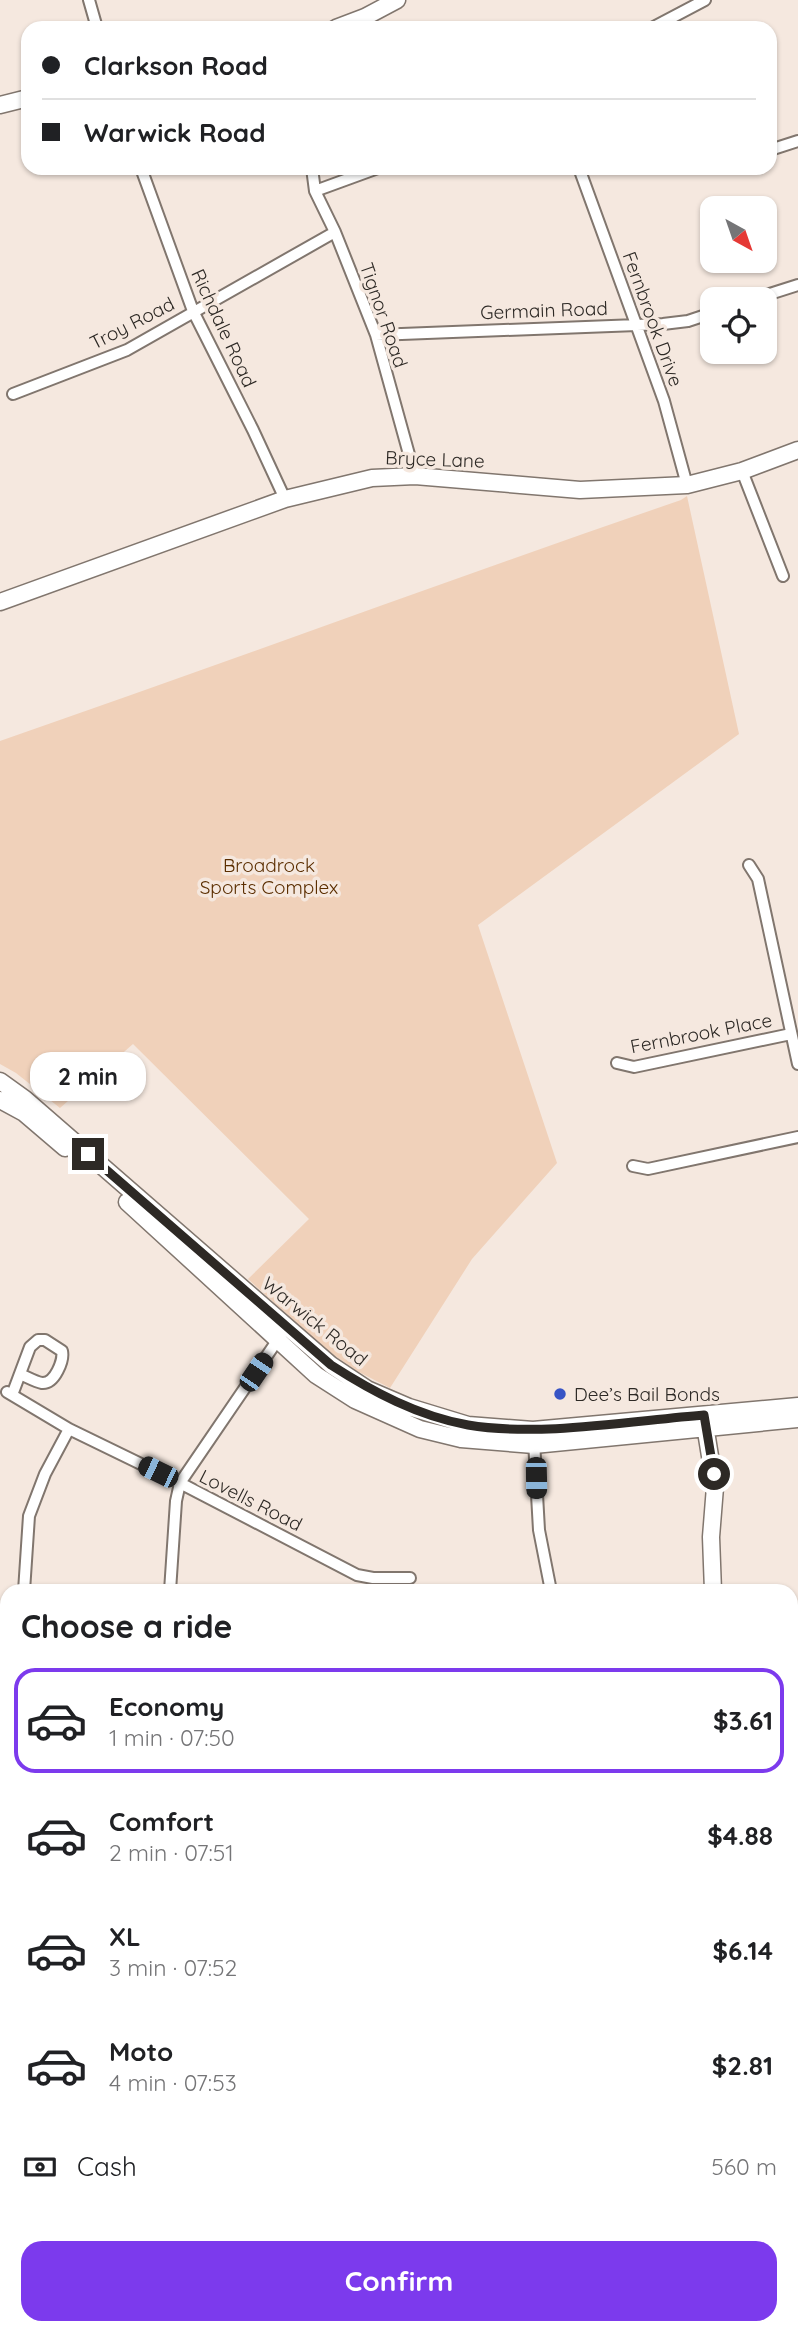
<!DOCTYPE html>
<meta charset="utf-8">
<style>
body{margin:0;font-family:Quicksand,sans-serif;background:#f2f2f2;color:#202124;height:100vh;display:flex;flex-direction:column;font-size:26px;white-space:nowrap}
*{box-sizing:border-box;margin:0}
p{font-size:23px;color:#757577}
.icon{flex:none;width:38px;height:38px;fill:none;stroke:currentColor;stroke-width:2;stroke-linecap:round;stroke-linejoin:round}
.map{position:relative;flex:1;overflow:hidden}
.drawer{position:absolute;left:0px;top:1584px;width:798px;height:751px;display:flex;flex-direction:column;background:#fff;border-radius:21px 21px 0 0;box-shadow:0 2px 5px #0004}
.drawer>*{flex:none}
.banner{position:absolute;left:21px;top:21px;width:756px;height:154px;border-radius:21px;box-shadow:0 2px 5px #0004;display:grid;align-content:center;height:154px;padding:0 21px;background:#fff}
.needle{width:46px;rotate:140deg}
.buttons{position:absolute;left:700px;top:196px;display:grid;gap:14px}
.buttons a{display:grid;place-items:center;width:77px;height:77px;border-radius:14px;background:#fff;box-shadow:0 2px 5px #0004;font-size:35px}
.end{position:absolute;width:32px;height:32px;margin:-16px;border:9px solid #2d2925;background:#fff;box-shadow:0 0 0 4px #fff}
.from{border-radius:50%}
.bubble{position:absolute;height:49px;border-radius:21px;background:#fff;box-shadow:0 2px 5px #0004;font-size:23px;font-weight:700;line-height:49px;text-align:center}
.car{position:absolute;width:21px;height:42px;margin:-21px -10px;border-radius:9px;box-shadow:0 0 5px 2px #0007;background:linear-gradient(#222 24%,#8ab4d8 0 40%,#222 0 76%,#8ab4d8 0 86%,#222 0)}
.banner b{display:flex;align-items:center;gap:24px;height:66px;font-size:26px}
.banner b+b{border-top:2px solid #e0e0e0}
.banner i{width:18px;height:18px;background:#202124}
ul{padding:0;list-style:none}
li{display:flex;align-items:center;gap:21px;height:105px;margin:0 14px 10px;padding:0 7px;border:4px solid transparent;border-radius:21px}
li div{flex:1}
li b{display:block;font-size:26px}
li em{font-style:normal;font-weight:700}
li.on{border-color:#7c3aed}
li>.icon{width:63px;height:63px;stroke-width:1.5}
h2{padding:0 21px;font-size:32px;line-height:84px}
.pay{display:flex;align-items:center;gap:18px;height:77px;padding:0 21px;font-size:26px}
.pay p{margin-inline-start:auto}
.button{display:flex;gap:14px;margin-top:auto;padding:14px 21px}
.button a{flex:1;height:80px;border-radius:21px;background:#7c3aed;color:#fff;font-size:28px;font-weight:700;line-height:80px;text-align:center}
.map>svg:first-child{display:block}
.green{fill:#f0d1ba}
.lines{fill:none;stroke-linecap:round;stroke-linejoin:round}
.street-casing{stroke:#81766e;stroke-width:14}
.secondary-casing{stroke:#81766e;stroke-width:19}
.street{stroke:#fff;stroke-width:10}
.secondary{stroke:#fff;stroke-width:16}
.route{stroke:#2d2925;stroke-width:9}
.poi-dot{fill:#3754c5;stroke:#f5e8df;stroke-width:2.5}
.labels{text-anchor:middle;stroke-width:7;stroke-linejoin:round;paint-order:stroke}
.street-label{font-size:19px;fill:#2d2925;stroke:#f5e8df}
.park-label{font-size:19px;fill:#5b2e00;stroke:#f5e8df}
.poi-label{font-size:19px;fill:#2d2925;stroke:#f5e8df;text-anchor:start}
</style>
<div class="map">
<svg width="798" height="2334" viewBox="0 0 798 2334">
<rect width="100%" height="100%" fill="#f5e8df"/>
<path class="green" d="M687,496L739,734L478,925L557,1163L472,1259L390,1388L357,1371L325,1349L248,1279L309,1219L133,1044L60,1108L16,1073L0,1064V741C228,662 454,578 681,500Z"/>
<g class="lines">
<defs>
<path id="street" d="M89,0L97,28
M652,28L705,0
M770,150L798,141
M141,168L193,311L253,430L285,499
M312,168L315,191L335,232L376,335L415,476
M579,168L664,401L687,485
M315,191L378,168
M754,299L798,285
M376,335L663,324L688,321L712,313
M13,394L127,350L335,232
M742,471L783,576
M749,865L758,879L798,1064
M617,1063L634,1067L791,1034
M633,1166L648,1169L798,1137
M7,1392L69,1429L180,1483L357,1575L373,1578H410
M12,1395L30,1347L38,1340H45L62,1351C64,1360 55,1384 42,1383C36,1382 27,1377 20,1374
M534,1441L539,1530L551,1591
M24,1591L29,1516L45,1474L69,1429
M170,1591L176,1501L180,1483L281,1335
M0,1717H7
M0,1879L7,1880
M4,2060L7,1968
M412,2328L414,2334
M576,2328L577,2334
M727,2328L729,2334
M183,2334L210,2328"/>
<path id="secondary" d="M336,28L365,17L397,0
M0,105L28,98
M0,602L285,499L372,478L415,476L580,490L687,485L742,471L798,450
M0,1081L25,1099L331,1365L367,1389L409,1407L468,1425L533,1430L798,1406
M0,1100L24,1113L65,1148
M127,1202L316,1375L355,1400L420,1429L461,1439L534,1445L798,1419
M704,1419L715,1487L711,1537L713,1591
M791,1949L798,1977"/>
</defs>
<use href="#street" class="street-casing"/>
<use href="#secondary" class="secondary-casing"/>
<use href="#street" class="street"/>
<use href="#secondary" class="secondary"/>
</g>
<g class="lines">
<path class="route" d="M88,1154L331,1365C373,1392 418,1416 468,1425C540,1437 630,1421 704,1415L714,1474"/>
</g>
<circle class="poi-dot" cx="560" cy="1394" r="7"/>
<g class="labels">
<g class="street-label">
<text transform="translate(544 310) rotate(-2)" y="7">Germain Road</text>
<text transform="translate(384 315) rotate(71)" y="7">Tignor Road</text>
<text transform="translate(653 319) rotate(70)" y="7">Fernbrook Drive</text>
<text transform="translate(132 323) rotate(-27)" y="7">Troy Road</text>
<text transform="translate(224 328) rotate(65)" y="7">Richdale Road</text>
<text transform="translate(435 459) rotate(2)" y="7">Bryce Lane</text>
<text transform="translate(701 1033) rotate(-11)" y="7">Fernbrook Place</text>
<text transform="translate(315 1321) rotate(39)" y="7">Warwick Road</text>
<text transform="translate(251 1500) rotate(27)" y="7">Lovells Road</text>
</g>
<g class="park-label">
<text x="269" y="872">Broadrock<tspan x="269" dy="22">Sports Complex</tspan></text>
</g>
<g class="poi-label">
<text x="574" y="1401">Dee’s Bail Bonds</text>
</g>
</g>
</svg>
<div class="buttons">
<a><svg class="needle" viewBox="-14 -14 28 28"><path d="M0-13l5 13h-10z" fill="#e53935"/><path d="M0 13l5-13h-10z" fill="#757577"/></svg></a>
<a><svg class="icon" aria-label="locate" viewBox="0 0 24 24"><circle cx="12" cy="12" r="6"/><path d="M12 2v4M12 18v4M2 12h4M18 12h4"/></svg></a>
</div>
<i class="end from" style="left:714px;top:1474px"></i>
<i class="end" style="left:88px;top:1154px"></i>
<div class="bubble" style="left:30px;top:1052px;width:116px">2 min</div>
<i class="car" style="left:256px;top:1372px;rotate:34deg"></i>
<i class="car" style="left:158px;top:1472px;rotate:296deg"></i>
<i class="car" style="left:536px;top:1478px;rotate:179deg"></i>
<div class="banner">
<b><i class="from"></i>Clarkson Road</b>
<b><i></i>Warwick Road</b>
</div>
<section class="drawer">
<h2>Choose a ride</h2>
<ul>
<li class="on"><svg class="icon" aria-label="car" viewBox="0 0 24 24"><path d="M5 17H2v-5l4-1 3-4h7l3 4 3 1v5h-3M9 17h6M6 11h13"/><circle cx="7" cy="17" r="2"/><circle cx="17" cy="17" r="2"/></svg><div><b>Economy</b><p>1 min · 07:50</p></div><em>$3.61</em></li>
<li><svg class="icon" aria-label="car" viewBox="0 0 24 24"><path d="M5 17H2v-5l4-1 3-4h7l3 4 3 1v5h-3M9 17h6M6 11h13"/><circle cx="7" cy="17" r="2"/><circle cx="17" cy="17" r="2"/></svg><div><b>Comfort</b><p>2 min · 07:51</p></div><em>$4.88</em></li>
<li><svg class="icon" aria-label="car" viewBox="0 0 24 24"><path d="M5 17H2v-5l4-1 3-4h7l3 4 3 1v5h-3M9 17h6M6 11h13"/><circle cx="7" cy="17" r="2"/><circle cx="17" cy="17" r="2"/></svg><div><b>XL</b><p>3 min · 07:52</p></div><em>$6.14</em></li>
<li><svg class="icon" aria-label="car" viewBox="0 0 24 24"><path d="M5 17H2v-5l4-1 3-4h7l3 4 3 1v5h-3M9 17h6M6 11h13"/><circle cx="7" cy="17" r="2"/><circle cx="17" cy="17" r="2"/></svg><div><b>Moto</b><p>4 min · 07:53</p></div><em>$2.81</em></li>
</ul>
<div class="pay"><svg class="icon" aria-label="cash" viewBox="0 0 24 24"><path d="M3 7h18v10H3z"/><circle cx="12" cy="12" r="2"/></svg>Cash<p>560 m</p></div>
<div class="button"><a>Confirm</a></div>
</section>
</div>
